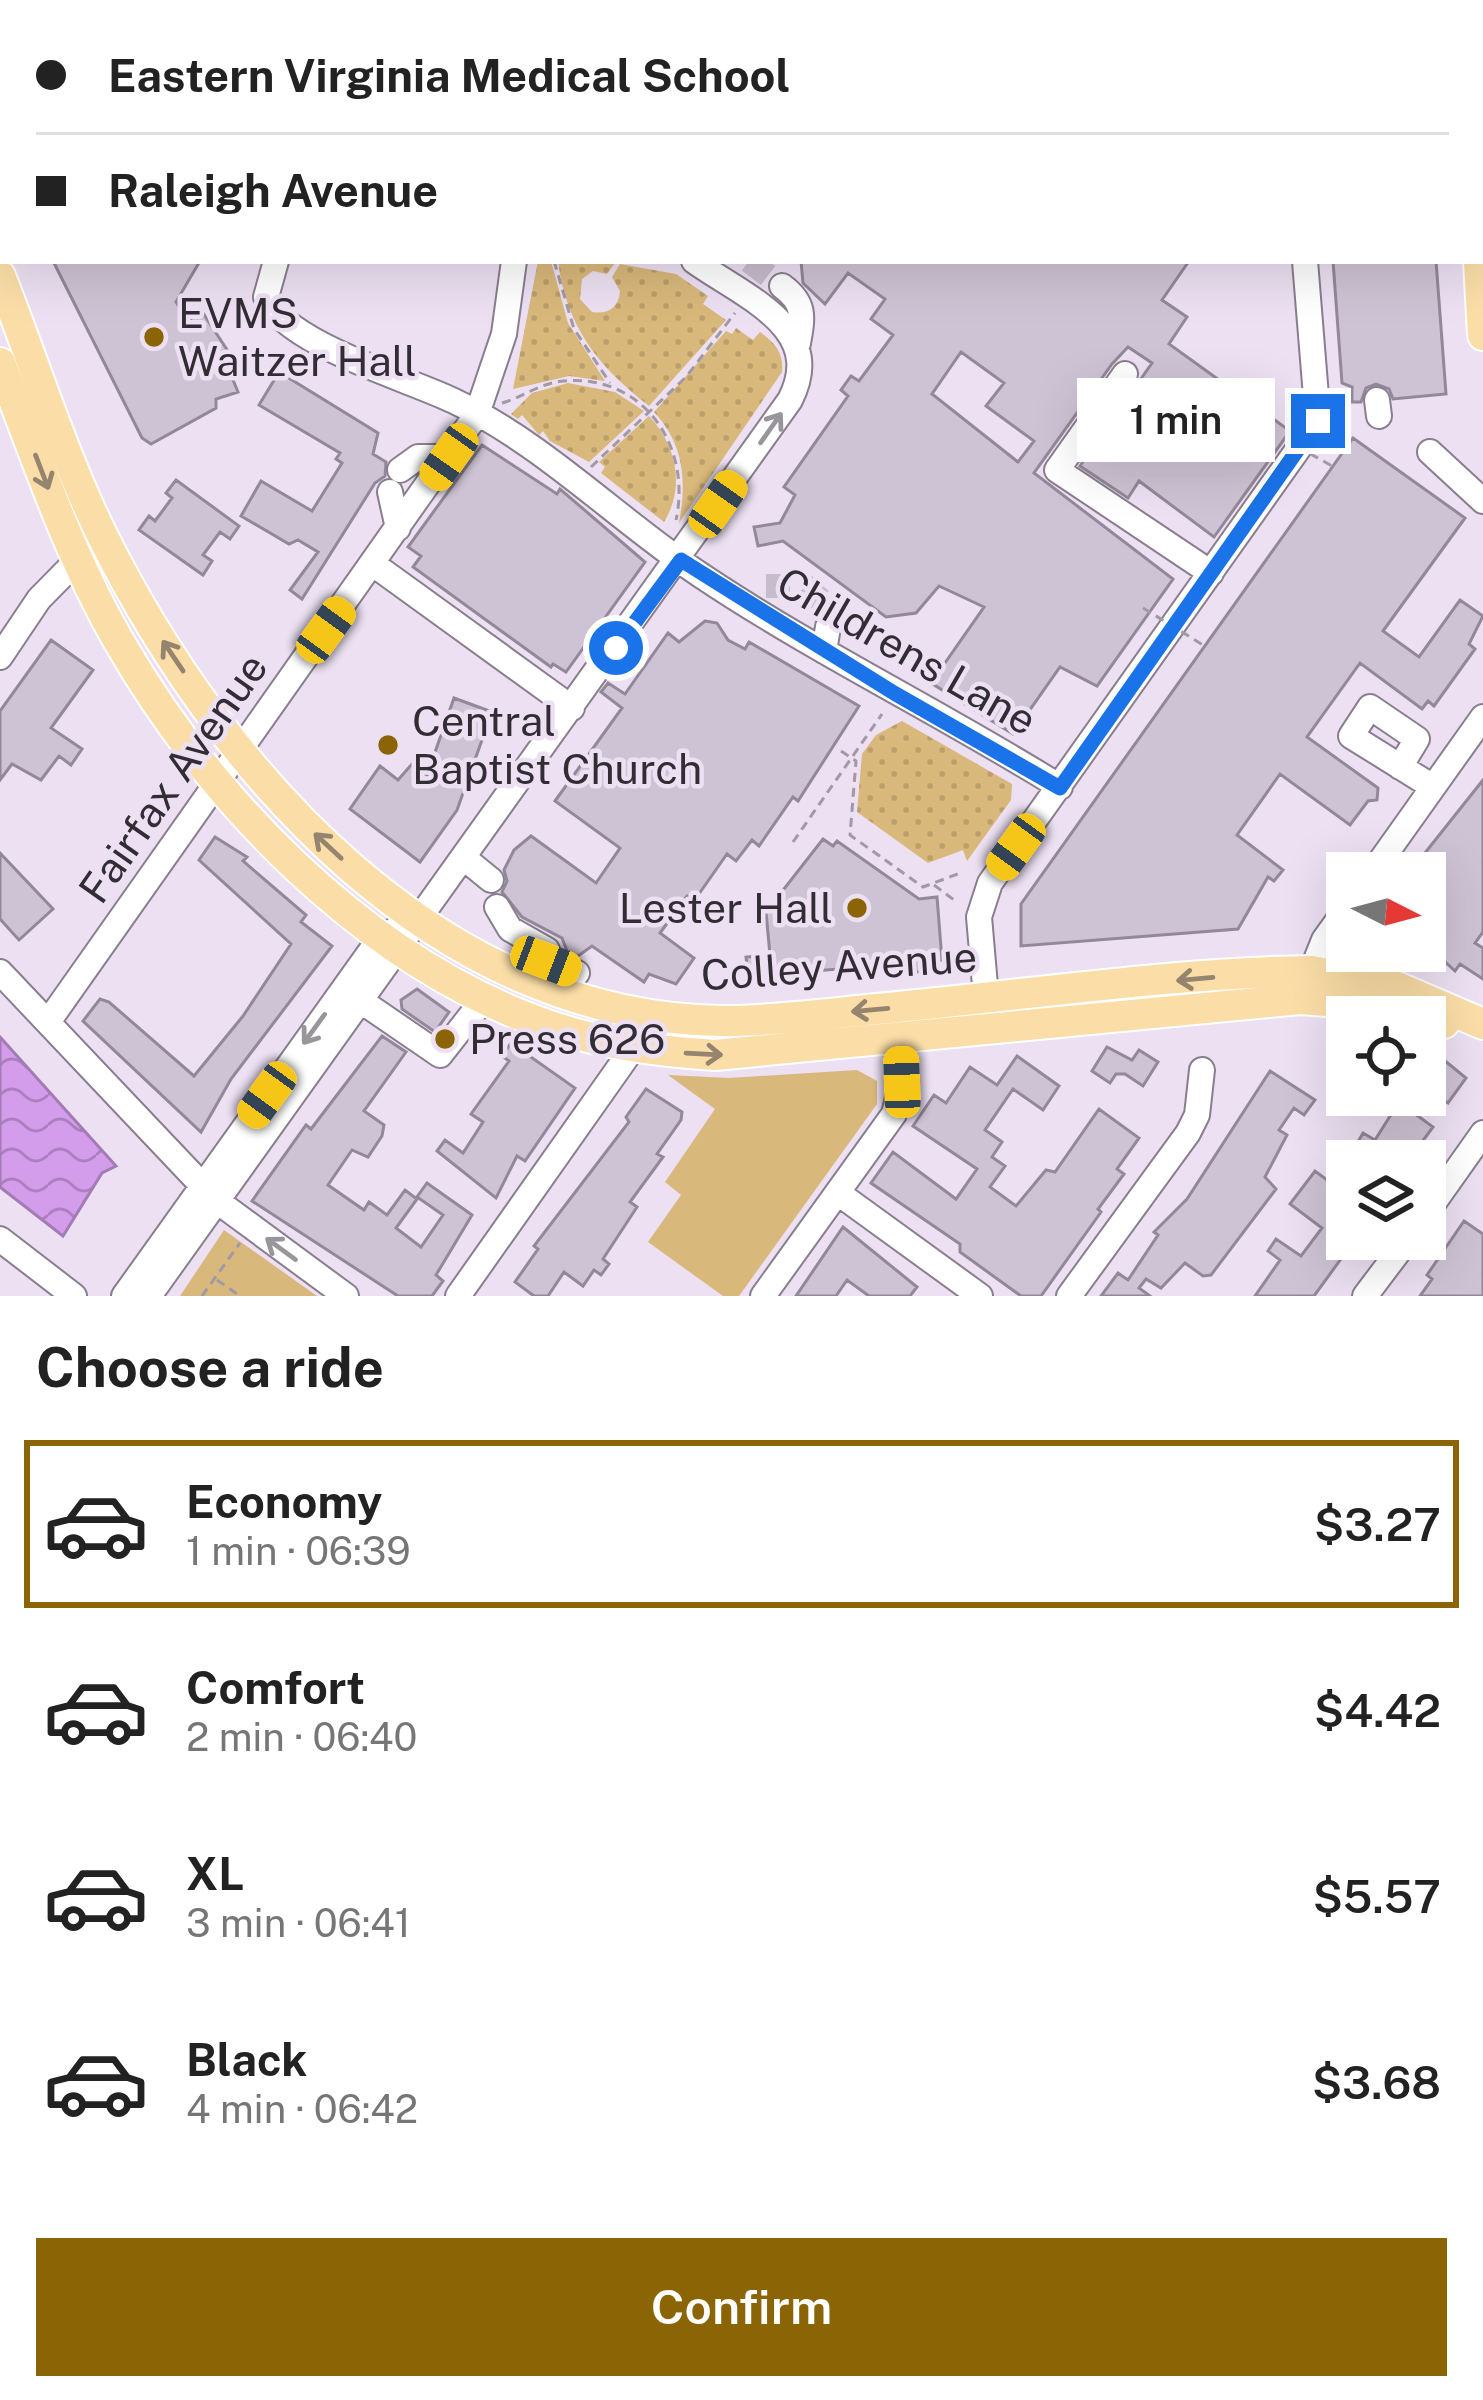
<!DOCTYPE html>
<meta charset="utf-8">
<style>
body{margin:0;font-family:"Public Sans",sans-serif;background:#f6f6f6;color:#222;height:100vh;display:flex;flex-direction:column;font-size:45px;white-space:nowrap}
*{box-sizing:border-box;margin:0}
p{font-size:39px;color:#767676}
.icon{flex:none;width:66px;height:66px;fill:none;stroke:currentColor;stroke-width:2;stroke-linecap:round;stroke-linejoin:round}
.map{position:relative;height:1296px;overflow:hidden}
.side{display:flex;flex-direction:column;background:#fff;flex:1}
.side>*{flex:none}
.hud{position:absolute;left:0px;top:0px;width:1485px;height:264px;box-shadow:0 12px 48px #0002;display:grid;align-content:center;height:264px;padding:0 36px;background:#fff}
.needle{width:78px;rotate:96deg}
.buttons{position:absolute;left:1326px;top:852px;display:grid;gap:24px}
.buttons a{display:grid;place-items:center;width:120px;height:120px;border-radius:0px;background:#fff;box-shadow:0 12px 48px #0002;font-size:60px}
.end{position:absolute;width:54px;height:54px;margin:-27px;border:15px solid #1a73e8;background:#fff;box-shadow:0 0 0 6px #fff}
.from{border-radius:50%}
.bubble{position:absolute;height:84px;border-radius:0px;background:#fff;box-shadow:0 12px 48px #0002;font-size:39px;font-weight:600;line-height:84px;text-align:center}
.car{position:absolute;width:36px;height:72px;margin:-36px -18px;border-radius:15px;box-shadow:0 0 9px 3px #0007;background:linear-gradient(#f5c518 24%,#345 0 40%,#f5c518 0 76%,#345 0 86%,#f5c518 0)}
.hud b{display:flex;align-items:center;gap:42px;height:114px;font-size:45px}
.hud b+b{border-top:3px solid #e0e0e0}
.hud i{width:30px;height:30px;background:#222}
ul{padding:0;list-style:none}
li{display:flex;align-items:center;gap:36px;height:168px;margin:0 24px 18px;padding:0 12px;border:6px solid transparent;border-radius:0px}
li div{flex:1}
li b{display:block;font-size:45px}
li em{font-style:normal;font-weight:600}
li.on{border-color:#8b6505}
li>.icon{width:108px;height:108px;stroke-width:1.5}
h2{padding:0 36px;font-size:54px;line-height:144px}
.primary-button{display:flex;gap:24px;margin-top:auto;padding:24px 36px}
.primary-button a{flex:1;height:138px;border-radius:0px;background:#8b6505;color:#fff;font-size:48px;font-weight:600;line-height:138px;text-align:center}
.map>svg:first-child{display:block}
.grass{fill:url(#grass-dots)}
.park{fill:#d9b87b}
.water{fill:url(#water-waves);stroke:#a37bb5;stroke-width:3}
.building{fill:#cec3d4;stroke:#928898;stroke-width:3;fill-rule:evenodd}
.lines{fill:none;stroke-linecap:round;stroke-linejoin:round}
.minor-tunnel{stroke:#c7bccc;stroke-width:24;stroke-dasharray:24 12;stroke-linecap:butt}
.minor-casing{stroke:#897e8e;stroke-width:28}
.major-casing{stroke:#fff;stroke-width:34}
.path{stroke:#a298a6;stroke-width:3;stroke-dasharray:9 6;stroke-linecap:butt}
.minor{stroke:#fff;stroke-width:24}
.major{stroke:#fadda7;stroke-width:30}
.tram{stroke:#5c555f;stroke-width:3}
.path-bridge{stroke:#a298a6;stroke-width:3;stroke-dasharray:9 6;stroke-linecap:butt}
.oneway{stroke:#98969a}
.oneway2{stroke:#96856e}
.route{stroke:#1a73e8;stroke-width:15}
.poi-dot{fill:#8b6505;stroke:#ece0f2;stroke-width:4.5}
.labels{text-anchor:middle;stroke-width:9;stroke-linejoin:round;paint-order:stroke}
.poi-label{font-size:42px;fill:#322d34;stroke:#ece0f2;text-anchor:start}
.street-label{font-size:42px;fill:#322d34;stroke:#ece0f2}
</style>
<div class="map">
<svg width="1483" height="1296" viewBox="0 0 1483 1296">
<defs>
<pattern id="grass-dots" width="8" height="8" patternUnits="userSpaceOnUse" patternTransform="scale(3)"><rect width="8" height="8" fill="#d9b87b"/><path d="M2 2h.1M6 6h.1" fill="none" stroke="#bb9e6b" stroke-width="1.8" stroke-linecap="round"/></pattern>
<pattern id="water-waves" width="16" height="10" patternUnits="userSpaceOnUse" patternTransform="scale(3)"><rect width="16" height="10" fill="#d39dec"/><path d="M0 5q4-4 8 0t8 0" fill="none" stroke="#ac80c0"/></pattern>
</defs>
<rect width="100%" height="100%" fill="#ece0f2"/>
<path class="grass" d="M538,261H551L568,323L605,381L569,376L513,389Z
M558,261L615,263L607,274L593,271L582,279L580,299L592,312C608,315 619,307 620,291L612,277L620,264L676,274L708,296L703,304L726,320L649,406C599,367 566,327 558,261Z
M736,328L753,340L760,332C775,343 784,353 782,372L679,523C687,481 684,444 654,412L726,331L732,334Z
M568,383L615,392L644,411L589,462L550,441L543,431L539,435L522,415L518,419L511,414L532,393Z
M649,416C679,448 684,490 664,522L601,473L605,467L599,462Z
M902,721L1012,784L1011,800L967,861L963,850L928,863L857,812L862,754L876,735Z"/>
<path class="park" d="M857,1070L877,1081V1104L739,1296H723L648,1242L681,1195L665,1182L715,1109L668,1075L729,1078Z
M224,1230L317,1296H180Z"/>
<path class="water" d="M0,1037L116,1166L102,1173L63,1236L0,1187Z"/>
<path class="building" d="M53,261H200L176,302L188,321L201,310L235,362L229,370L238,392L216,399V408L151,444L142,438Z
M801,261H1189L1162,300L1187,317L1169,344L1290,431L1214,537L1139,481L1128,498L1080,466L1152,363L1128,347L1112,364L1034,473L1173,579L1097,686L1060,667L1013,734L931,683L984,607L939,586L916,613L886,617L783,541L758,546L754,527L780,523L795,495L784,487L848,396L841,390L851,376L859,381L893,335L871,319L885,299L848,273L825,304L803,283ZM961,352L1004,383L986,406L1034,441L1018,462L932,394Z
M1333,261H1436L1446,394L1393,399L1389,389L1376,384L1366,388L1361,402H1352V387L1342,383Z
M279,372L378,433L373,454L386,462L385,476L375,483L302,599L290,590L318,552L298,540L289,544L241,516L261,481L312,511L342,463L336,459L340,453L259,405Z
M1353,438L1465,518L1383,631L1419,657L1460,600L1483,616L1469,644L1475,649L1434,706L1428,701L1422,709L1360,663L1307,737L1378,788L1377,800L1368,801L1350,825L1280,774L1237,835L1283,870L1274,881L1268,877L1238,929L1021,946V904Z
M482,445L557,494L560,489L645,562L566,672L553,664L551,667L413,567L421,556L408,547Z
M176,480L239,526L230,539L220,532L203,555L212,561L203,575L139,530L149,516L155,521L172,498L166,493Z
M705,621L717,623L728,640L745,649L749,642L859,706L798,801L793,797L759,846L752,840L736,861L727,854L694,901L687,896L660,933L694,958L676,984L649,974L644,982L592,946L578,956L567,951L562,938L522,917L502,892L507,881L504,870L514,850L531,836L596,883L620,848L555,801L622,708L601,692L608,683L625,694L668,633L679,642Z
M51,640L93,670L51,728L82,749L71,765L59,756L41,780L12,764L0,780V711Z
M454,698L492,712L457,810L420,862L350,809L380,766L398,780L412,764L427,775Z
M1483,780V932L1475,943L1483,948V979L1460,964L1455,971L1425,943V873H1409Z
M215,837L247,857L243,861L306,915L301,922L332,946L231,1079L201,1132L83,1021L100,999L109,1002L194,1076L243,1016L291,944L199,860Z
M823,839L833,846L837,841L919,899L937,897L942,960L936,961L937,971L916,972L915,963L748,976L746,957L770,955L766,912Z
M0,853L53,909L19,940L0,919Z
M417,989L449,1012L435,1032L402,1009L401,1000Z
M382,1036L406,1052L364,1111L384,1125L382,1136L368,1157L352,1150L328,1185L364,1210L369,1202L387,1215L405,1190L417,1199L396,1228L421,1247L443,1215L417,1197L427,1183L472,1215L436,1275L443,1281L432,1296H398L252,1201L306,1125L311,1129Z
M511,1043L575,1088L525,1161L517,1156L496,1198L437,1151L445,1140L463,1153L483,1122L471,1114L509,1061L502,1056Z
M1107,1047L1132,1060L1139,1050L1158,1062L1143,1086L1125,1074H1116L1110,1083L1092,1071Z
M1433,1051L1466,1078L1448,1103L1425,1087V1062Z
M1017,1056L1059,1086L1043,1110L1013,1089L985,1130L1002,1142L992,1157L1005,1166L990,1187L1016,1206L1046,1170L1055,1172L1099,1109L1139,1138L1117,1169L1124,1174L1098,1209L1101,1212L1041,1296H1021L960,1252V1244L871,1183L893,1152L956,1199L977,1169L913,1126L934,1095L946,1103L970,1067L997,1085Z
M1270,1071L1315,1100L1304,1115L1294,1108L1279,1130L1287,1135L1265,1177L1276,1189L1211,1275L1203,1276L1185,1263L1161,1288L1146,1279L1139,1288L1150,1296H1101L1118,1273L1128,1280L1158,1235L1154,1232L1187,1199Z
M646,1089L682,1112L681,1120L657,1154L663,1157L630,1202L637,1207L603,1259L609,1264L601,1275L594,1270L583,1286L564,1272L548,1296H534L515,1282L538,1249L534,1246L629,1122L626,1117Z
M1399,1102L1433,1127L1408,1161H1347L1363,1133L1375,1140Z
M1347,1162V1239L1354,1241L1314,1296H1255L1280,1260L1268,1251L1276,1239L1301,1256L1322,1228L1290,1204L1315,1171L1331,1183Z
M1464,1221L1483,1234V1296H1420L1432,1279L1427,1275Z
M843,1227L917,1287L910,1296H869L847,1280L836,1296H796Z"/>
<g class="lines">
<path class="minor-tunnel" d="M749,261L782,286
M766,586H805L824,603L828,627"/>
<defs>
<path id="minor" d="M796,0L814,3
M1378,0V3
M679,3L682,0
M276,261L266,297C285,344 409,379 454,401C544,444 617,519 699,574C815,652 942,713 1060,787
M782,286C805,303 803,316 798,343
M1125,374L1057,470L1211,573
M1377,400L1379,416
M1430,452L1483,501
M400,470L418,457H449
M390,492L398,528
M373,564L572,708
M824,651L828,627
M0,657L39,599L102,535
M1400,767L1417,739L1370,707L1351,736L1433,787
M464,858L491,880
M1372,873L1483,717
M497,907L510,929L547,950L537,985
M546,961L577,973
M0,972L217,1201L346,1296
M1306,985L1324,940L1347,908
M361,1001L440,1055L484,999
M48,1022L477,414L504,334L514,261
M989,1031L979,917L990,883L1318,421L1305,261
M838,1193L980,1296
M1425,1215L1483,1133
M0,1239L74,1296
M124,1296L373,948L397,928
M149,1296L790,400C827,328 746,298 694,261
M458,1296L633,1048
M763,1296L894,1114L902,1082L901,1040
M1069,1296L1188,1133L1197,1115L1202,1070
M1365,1296L1408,1239"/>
<path id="major" d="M1464,0L1465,3
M95,3L97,0
M145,3L147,0
M1482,86L1483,97
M0,111L3,108
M0,179L3,177
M1482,200L1483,176
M1479,261L1483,335
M0,276C34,362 62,454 103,537C222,775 438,1018 723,1021C774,1021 826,1014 877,1009C1021,996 1167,973 1311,971L1397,987L1483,1024
M0,363C36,456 68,553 118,640C210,800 359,955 536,1021C594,1043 653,1051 715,1055L1300,999L1380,1005L1444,1023"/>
</defs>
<use href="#minor" class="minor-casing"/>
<use href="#major" class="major-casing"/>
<path class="path" d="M25,3L27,0
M710,3L712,1
M0,28L3,25
M554,261L574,329L610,383
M502,403C523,397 540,383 564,381C644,374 692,447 676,520
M591,467L686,377L735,313
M841,751L856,761L850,835L923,887L963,872
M793,842L882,714
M934,885L954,900
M217,1280L240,1296
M202,1296L240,1243"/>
<use href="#minor" class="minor"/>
<use href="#major" class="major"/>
<path class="tram" d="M54,3L57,0
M0,56L3,53"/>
<path class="path-bridge" d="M1284,439L1332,466
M1143,608L1203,645"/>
</g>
<defs><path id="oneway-shaft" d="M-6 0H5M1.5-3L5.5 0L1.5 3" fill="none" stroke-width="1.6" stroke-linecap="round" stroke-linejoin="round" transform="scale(3)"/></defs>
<g class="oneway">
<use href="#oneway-shaft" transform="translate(771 428) rotate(-55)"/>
<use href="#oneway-shaft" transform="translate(314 1029) rotate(126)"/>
<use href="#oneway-shaft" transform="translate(281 1249) rotate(-144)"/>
</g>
<g class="oneway2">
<use href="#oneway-shaft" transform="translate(42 472) rotate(69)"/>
<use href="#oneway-shaft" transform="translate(173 656) rotate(-124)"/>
<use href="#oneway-shaft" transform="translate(328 846) rotate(-137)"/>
<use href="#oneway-shaft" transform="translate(1195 979) rotate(175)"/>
<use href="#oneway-shaft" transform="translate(870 1010) rotate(175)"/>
<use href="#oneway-shaft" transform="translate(704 1054) rotate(3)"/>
</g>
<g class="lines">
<path class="route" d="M616,648L681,560L894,693L1060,788L1318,421"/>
</g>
<g class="poi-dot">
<circle cx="154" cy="337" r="12"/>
<circle cx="388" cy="745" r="12"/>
<circle cx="857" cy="908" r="12"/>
<circle cx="445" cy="1039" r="12"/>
</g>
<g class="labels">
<g class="poi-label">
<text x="178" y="328">EVMS<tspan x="178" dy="48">Waitzer Hall</tspan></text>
<text x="412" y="736">Central<tspan x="412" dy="48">Baptist Church</tspan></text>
<text x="833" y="923" text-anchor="end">Lester Hall</text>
<text x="469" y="1054">Press 626</text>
</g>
<g class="street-label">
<text transform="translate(907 651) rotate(30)" y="15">Childrens Lane</text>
<text transform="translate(173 778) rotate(-55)" y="15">Fairfax Avenue</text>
<text transform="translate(839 966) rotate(-4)" y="15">Colley Avenue</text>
</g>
</g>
</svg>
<div class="buttons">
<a><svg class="needle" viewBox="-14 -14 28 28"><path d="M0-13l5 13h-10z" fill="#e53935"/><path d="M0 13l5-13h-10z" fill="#767676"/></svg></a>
<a><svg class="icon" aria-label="locate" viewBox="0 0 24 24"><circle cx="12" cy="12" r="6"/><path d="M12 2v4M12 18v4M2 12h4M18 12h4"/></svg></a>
<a><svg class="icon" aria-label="layers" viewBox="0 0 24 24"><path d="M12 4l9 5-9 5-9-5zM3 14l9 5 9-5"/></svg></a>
</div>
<i class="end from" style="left:616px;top:648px"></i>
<i class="end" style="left:1318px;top:421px"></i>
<div class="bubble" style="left:1077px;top:378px;width:198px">1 min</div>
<i class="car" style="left:449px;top:457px;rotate:215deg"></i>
<i class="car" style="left:718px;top:504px;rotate:35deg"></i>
<i class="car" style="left:326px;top:630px;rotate:36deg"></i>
<i class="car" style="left:1016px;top:847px;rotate:216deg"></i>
<i class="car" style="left:546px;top:961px;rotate:111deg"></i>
<i class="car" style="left:902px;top:1082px;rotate:358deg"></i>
<i class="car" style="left:267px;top:1095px;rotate:216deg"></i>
<div class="hud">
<b><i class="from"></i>Eastern Virginia Medical School</b>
<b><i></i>Raleigh Avenue</b>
</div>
</div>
<section class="side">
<h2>Choose a ride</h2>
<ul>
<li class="on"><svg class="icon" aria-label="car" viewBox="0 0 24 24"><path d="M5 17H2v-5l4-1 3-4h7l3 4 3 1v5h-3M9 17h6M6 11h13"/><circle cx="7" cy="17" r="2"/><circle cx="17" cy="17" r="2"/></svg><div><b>Economy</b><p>1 min · 06:39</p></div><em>$3.27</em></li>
<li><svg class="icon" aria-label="car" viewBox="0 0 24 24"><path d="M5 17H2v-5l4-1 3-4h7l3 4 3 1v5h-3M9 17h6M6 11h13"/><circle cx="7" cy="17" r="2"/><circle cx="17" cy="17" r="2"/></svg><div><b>Comfort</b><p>2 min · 06:40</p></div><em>$4.42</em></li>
<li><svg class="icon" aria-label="car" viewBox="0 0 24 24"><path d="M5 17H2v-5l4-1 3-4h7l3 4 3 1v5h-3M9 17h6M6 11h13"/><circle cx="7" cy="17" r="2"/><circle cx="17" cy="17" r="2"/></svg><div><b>XL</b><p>3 min · 06:41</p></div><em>$5.57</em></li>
<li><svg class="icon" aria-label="car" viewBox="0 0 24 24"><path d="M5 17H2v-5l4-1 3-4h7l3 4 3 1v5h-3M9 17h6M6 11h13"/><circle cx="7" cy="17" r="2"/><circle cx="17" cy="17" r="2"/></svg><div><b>Black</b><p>4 min · 06:42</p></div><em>$3.68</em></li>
</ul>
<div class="primary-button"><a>Confirm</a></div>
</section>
